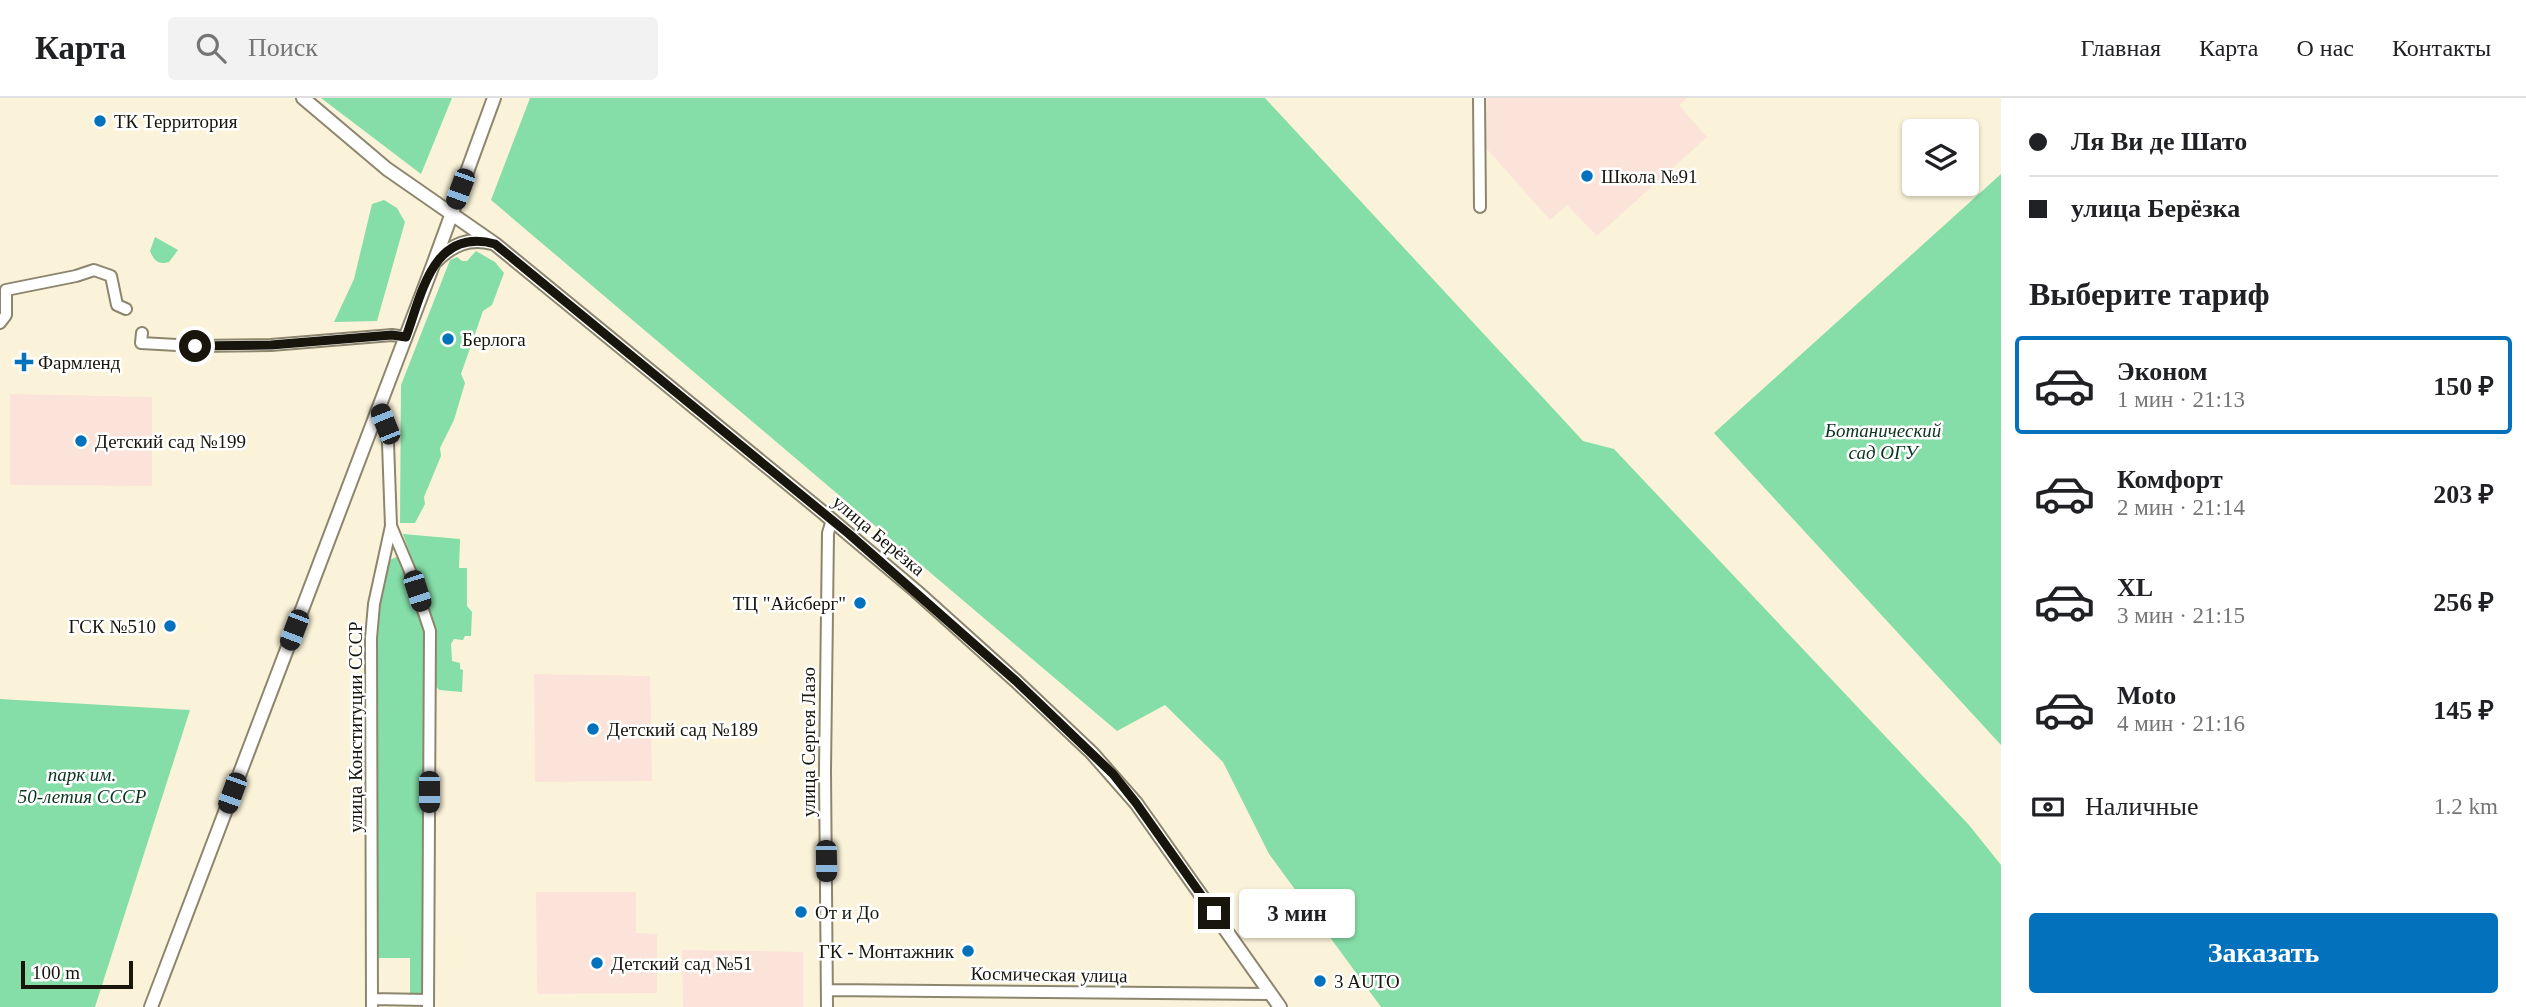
<!DOCTYPE html>
<html lang="ru">
<meta charset="utf-8">
<style>
body{margin:0;font-family:"Times New Roman",serif;background:#f2f2f2;color:#202124;height:100vh;display:flex;flex-direction:column;font-size:26px;white-space:nowrap}
*{box-sizing:border-box;margin:0}
p{font-size:23px;color:#757577}
.icon{flex:none;width:38px;height:38px;fill:none;stroke:currentColor;stroke-width:2;stroke-linecap:round;stroke-linejoin:round}
.map{position:relative;flex:1;overflow:hidden}
.drawer{display:flex;flex-direction:column;background:#fff;width:525px}
.drawer>*{flex:none}
.banner{display:grid;align-content:center;height:154px;padding:0 28px;background:#fff}
.tools{position:absolute;left:1902px;top:21px;display:grid;gap:14px}
.tools a{display:grid;place-items:center;width:77px;height:77px;border-radius:7px;background:#fff;box-shadow:0 2px 5px #0004;font-size:35px}
.scale{position:absolute;left:21px;bottom:18px;width:112px;box-sizing:border-box;padding-left:7px;border:4px solid #18150c;border-top:0;font-size:19px;line-height:24px;white-space:nowrap;color:#18150c;-webkit-text-stroke:5px #fff;paint-order:stroke}
.end{position:absolute;width:32px;height:32px;margin:-16px;border:9px solid #18150c;background:#fff;box-shadow:0 0 0 4px #fff}
.from{border-radius:50%}
.bubble{position:absolute;height:49px;border-radius:7px;background:#fff;box-shadow:0 2px 5px #0004;font-size:23px;font-weight:600;line-height:49px;text-align:center}
.car{position:absolute;width:21px;height:42px;margin:-21px -10px;border-radius:9px;box-shadow:0 0 5px 2px #0007;background:linear-gradient(#222 24%,#8ab4d8 0 40%,#222 0 76%,#8ab4d8 0 86%,#222 0)}
.banner b{display:flex;align-items:center;gap:24px;height:66px;font-size:26px}
.banner b+b{border-top:2px solid #e0e0e0}
.banner i{width:18px;height:18px;background:#202124}
ul{padding:0;list-style:none}
li{display:flex;align-items:center;gap:21px;height:98px;margin:0 14px 10px;padding:0 14px;border:4px solid transparent;border-radius:7px}
li div{flex:1}
li b{display:block;font-size:26px}
li em{font-style:normal;font-weight:600}
li.active{border-color:#0371bc}
li>.icon{width:63px;height:63px;stroke-width:1.5}
h2{padding:0 28px;font-size:32px;line-height:84px}
.pay{display:flex;align-items:center;gap:18px;height:77px;padding:0 28px;font-size:26px}
.pay p{margin-inline-start:auto}
.primary-button{display:flex;gap:14px;margin-top:auto;padding:14px 28px}
.primary-button a{flex:1;height:80px;border-radius:7px;background:#0371bc;color:#fff;font-size:28px;font-weight:600;line-height:80px;text-align:center}
header{display:flex;align-items:center;gap:42px;box-sizing:border-box;height:98px;padding:0 35px;background:#fff;border-bottom:2px solid #e0e0e0}
header strong{font-size:33px}
nav{display:flex;gap:38px;margin-inline-start:auto;font-size:24px}
.search{width:490px;height:63px;background:#f2f2f2;display:flex;align-items:center;gap:18px;box-sizing:border-box;padding:0 24px;border-radius:7px;color:#757577;font-size:26px}
main{display:flex;flex:1;min-height:0}
.map>svg:first-child{display:block}
.education{fill:#fbe3d9}
.green{fill:#85dda7}
.lines{fill:none;stroke-linecap:round;stroke-linejoin:round}
.minor-casing{stroke:#8d866e;stroke-width:14}
.major-casing{stroke:#8d866e;stroke-width:16}
.minor{stroke:#fff;stroke-width:10}
.major{stroke:#fff;stroke-width:12}
.route{stroke:#18150c;stroke-width:9}
.poi-dot{fill:#0371bc;stroke:#fff;stroke-width:2.5}
.labels{text-anchor:middle;stroke-width:5;stroke-linejoin:round;paint-order:stroke}
.poi-label{font-size:19px;fill:#18150c;stroke:#fff;text-anchor:start}
.park-label{font-size:19px;font-style:italic;fill:#0a351e;stroke:#fff}
.street-label{font-size:19px;fill:#18150c;stroke:#fff}
</style>
<header>
<strong>Карта</strong>
<div class="search"><svg class="icon" aria-label="search" viewBox="0 0 24 24"><circle cx="10" cy="10" r="6"/><path d="M15 15l6 6"/></svg>Поиск</div>
<nav><a>Главная</a><a>Карта</a><a>О нас</a><a>Контакты</a></nav>
</header>
<main>
<div class="map">
<svg width="2001" height="909" viewBox="0 0 2001 909">
<rect width="100%" height="100%" fill="#fbf3d9"/>
<path class="education" d="M1487,0H1687L1679,7L1707,39L1597,138L1567,107L1550,122L1486,50Z
M10,296L152,299V388L10,387Z
M534,576L650,578L652,683L535,684Z
M536,794H636V835L657,836V895L537,896Z
M682,852L803,854V909H683Z"/>
<path class="green" d="M321,0H452L421,76Z
M530,0H1265L1583,343L1614,351L1969,727L2001,767V909H1381L1269,756L1223,664L1165,607L1117,633L491,102Z
M2001,76V647L1714,335Z
M384,102L397,110L405,124L377,223L334,224L354,181L372,106Z
M155,139L178,152L169,164C159,167 154,163 150,153Z
M476,153L495,164L504,175L492,207L483,213L461,276L465,285L454,322L440,350L441,358L424,399L425,406L415,425H400L401,287L450,162L457,159L462,163H467Z
M403,436L460,441L459,470H467V508L472,514L471,538H465L463,542L454,541L451,546L452,563L460,565V571L463,572L462,594L439,592L434,586V530L432,519Z
M396,459L400,462L421,517L425,538L423,897L410,896V860H376L378,513L390,462Z
M0,601L190,612L95,909H0Z"/>
<g class="lines">
<defs>
<path id="minor" d="M1479,0L1480,109
M0,225L6,217V192L76,178L94,172L111,178L117,207L126,211
M142,235L141,245L195,248L271,247L392,237L406,239
M391,428L410,473L430,533L428,909
M827,892L1270,896
M372,901L428,902
M372,909L371,540L374,506L391,428L388,345L385,326L378,310
M827,909L825,673L828,435L832,422"/>
<path id="major" d="M303,0L387,71L495,146L820,412L916,493L1016,583L1092,655L1136,705L1280,909
M436,163C452,147 469,139 492,145
M151,909L433,167L494,0"/>
</defs>
<use href="#minor" class="minor-casing"/>
<use href="#major" class="major-casing"/>
<use href="#minor" class="minor"/>
<use href="#major" class="major"/>
</g>
<g class="lines">
<path class="route" d="M195,248L271,247L392,237L406,239C422,195 433,129 495,146L849,436L1016,583L1113,676L1136,705L1214,815"/>
</g>
<g class="poi-dot">
<circle cx="100" cy="23" r="7"/>
<circle cx="1587" cy="78" r="7"/>
<circle cx="448" cy="241" r="7"/>
<path d="M20.5 253.5h7v7h7v7h-7v7h-7v-7h-7v-7h7z"/>
<circle cx="81" cy="343" r="7"/>
<circle cx="860" cy="505" r="7"/>
<circle cx="170" cy="528" r="7"/>
<circle cx="593" cy="631" r="7"/>
<circle cx="801" cy="814" r="7"/>
<circle cx="968" cy="853" r="7"/>
<circle cx="597" cy="865" r="7"/>
<circle cx="1320" cy="883" r="7"/>
</g>
<g class="labels">
<g class="poi-label">
<text x="114" y="30">ТК Территория</text>
<text x="1601" y="85">Школа №91</text>
<text x="462" y="248">Берлога</text>
<text x="38" y="271">Фармленд</text>
<text x="95" y="350">Детский сад №199</text>
<text x="846" y="512" text-anchor="end">ТЦ "Айсберг"</text>
<text x="156" y="535" text-anchor="end">ГСК №510</text>
<text x="607" y="638">Детский сад №189</text>
<text x="815" y="821">От и До</text>
<text x="954" y="860" text-anchor="end">ГК - Монтажник</text>
<text x="611" y="872">Детский сад №51</text>
<text x="1334" y="890">3 AUTO</text>
</g>
<g class="park-label">
<text x="1883" y="339">Ботанический<tspan x="1883" dy="22">сад ОГУ</tspan></text>
<text x="82" y="683">парк им.<tspan x="82" dy="22">50-летия СССР</tspan></text>
</g>
<g class="street-label">
<text transform="translate(879 437) rotate(40)" y="7">улица Берёзка</text>
<text transform="translate(355 629) rotate(-90)" y="7">улица Конституции СССР</text>
<text transform="translate(808 644) rotate(-90)" y="7">улица Сергея Лазо</text>
<text transform="translate(1049 876) rotate(1)" y="7">Космическая улица</text>
</g>
</g>
</svg>
<div class="tools">
<a><svg class="icon" aria-label="layers" viewBox="0 0 24 24"><path d="M12 4l9 5-9 5-9-5zM3 14l9 5 9-5"/></svg></a>
</div>
<div class="scale">100 m</div>
<i class="end from" style="left:195px;top:248px"></i>
<i class="end" style="left:1214px;top:815px"></i>
<div class="bubble" style="left:1239px;top:791px;width:116px">3 мин</div>
<i class="car" style="left:460px;top:91px;rotate:200deg"></i>
<i class="car" style="left:385px;top:326px;rotate:338deg"></i>
<i class="car" style="left:417px;top:493px;rotate:162deg"></i>
<i class="car" style="left:294px;top:532px;rotate:201deg"></i>
<i class="car" style="left:429px;top:694px;rotate:180deg"></i>
<i class="car" style="left:232px;top:695px;rotate:200deg"></i>
<i class="car" style="left:826px;top:763px;rotate:179deg"></i>
</div>
<section class="drawer">
<div class="banner">
<b><i class="from"></i>Ля Ви де Шато</b>
<b><i></i>улица Берёзка</b>
</div>
<h2>Выберите тариф</h2>
<ul>
<li class="active"><svg class="icon" aria-label="car" viewBox="0 0 24 24"><path d="M5 17H2v-5l4-1 3-4h7l3 4 3 1v5h-3M9 17h6M6 11h13"/><circle cx="7" cy="17" r="2"/><circle cx="17" cy="17" r="2"/></svg><div><b>Эконом</b><p>1 мин · 21:13</p></div><em>150 ₽</em></li>
<li><svg class="icon" aria-label="car" viewBox="0 0 24 24"><path d="M5 17H2v-5l4-1 3-4h7l3 4 3 1v5h-3M9 17h6M6 11h13"/><circle cx="7" cy="17" r="2"/><circle cx="17" cy="17" r="2"/></svg><div><b>Комфорт</b><p>2 мин · 21:14</p></div><em>203 ₽</em></li>
<li><svg class="icon" aria-label="car" viewBox="0 0 24 24"><path d="M5 17H2v-5l4-1 3-4h7l3 4 3 1v5h-3M9 17h6M6 11h13"/><circle cx="7" cy="17" r="2"/><circle cx="17" cy="17" r="2"/></svg><div><b>XL</b><p>3 мин · 21:15</p></div><em>256 ₽</em></li>
<li><svg class="icon" aria-label="car" viewBox="0 0 24 24"><path d="M5 17H2v-5l4-1 3-4h7l3 4 3 1v5h-3M9 17h6M6 11h13"/><circle cx="7" cy="17" r="2"/><circle cx="17" cy="17" r="2"/></svg><div><b>Moto</b><p>4 мин · 21:16</p></div><em>145 ₽</em></li>
</ul>
<div class="pay"><svg class="icon" aria-label="cash" viewBox="0 0 24 24"><path d="M3 7h18v10H3z"/><circle cx="12" cy="12" r="2"/></svg>Наличные<p>1.2 km</p></div>
<div class="primary-button"><a>Заказать</a></div>
</section>
</main>
